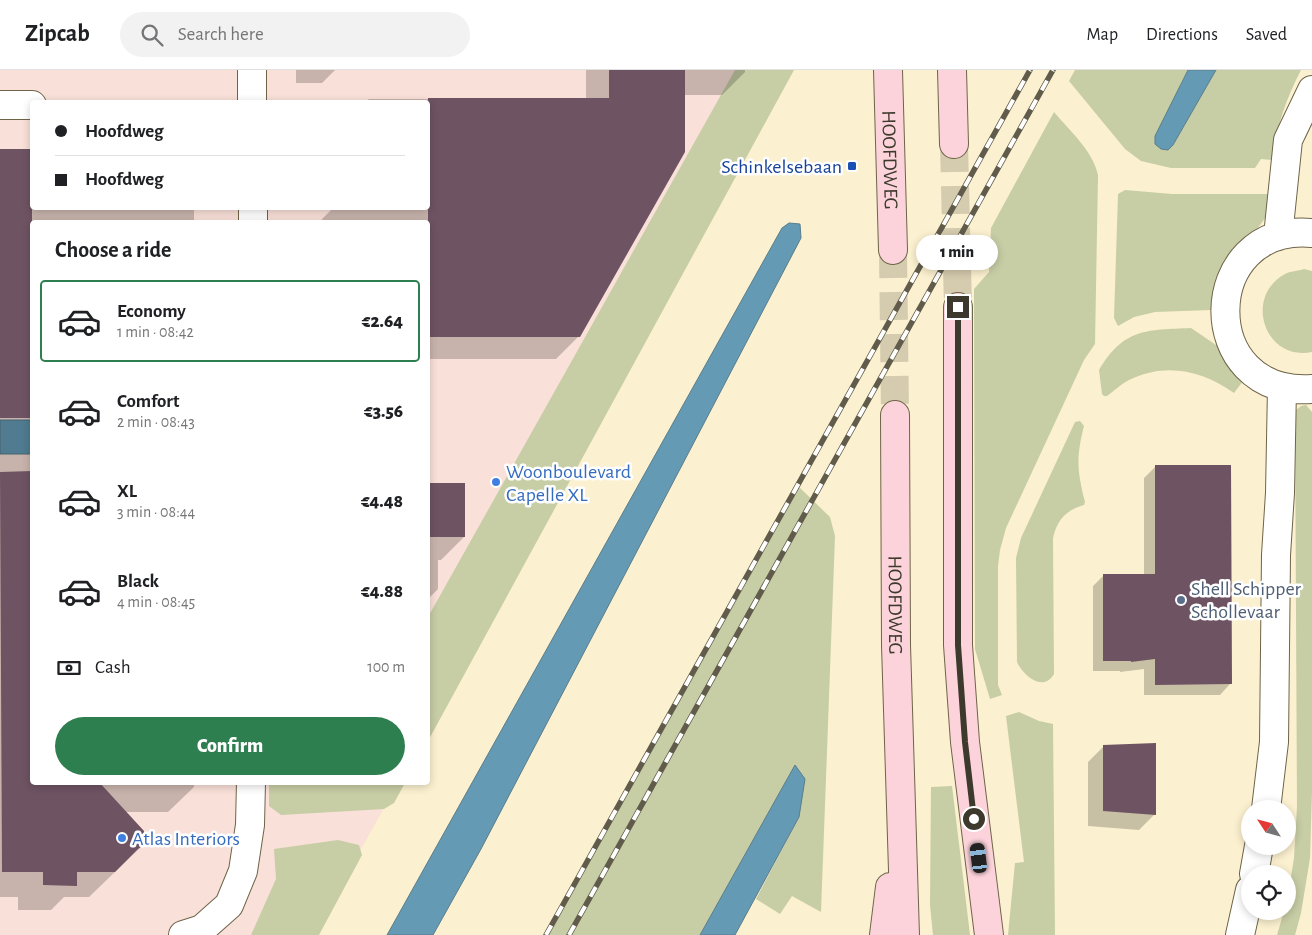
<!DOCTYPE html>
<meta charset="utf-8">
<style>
body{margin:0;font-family:"Alegreya Sans",sans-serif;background:#f2f2f2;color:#202124;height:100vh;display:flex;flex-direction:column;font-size:19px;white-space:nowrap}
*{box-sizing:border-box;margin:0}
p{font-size:16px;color:#757577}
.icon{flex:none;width:28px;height:28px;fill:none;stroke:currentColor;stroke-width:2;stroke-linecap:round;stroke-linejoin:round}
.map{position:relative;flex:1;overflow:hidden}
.details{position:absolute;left:30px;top:150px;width:400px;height:565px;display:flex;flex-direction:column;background:#fff;border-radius:5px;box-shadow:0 2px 8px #0003}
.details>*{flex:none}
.guide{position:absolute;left:30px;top:30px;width:400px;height:110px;border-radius:5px;box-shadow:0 2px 8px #0003;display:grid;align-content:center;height:110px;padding:0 25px;background:#fff}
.needle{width:32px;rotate:306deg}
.tools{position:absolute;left:1241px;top:730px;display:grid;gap:10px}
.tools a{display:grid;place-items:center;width:55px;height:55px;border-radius:50%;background:#fff;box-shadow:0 2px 8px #0003;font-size:25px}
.end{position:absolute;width:22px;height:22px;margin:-11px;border:6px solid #3d392c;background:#fff;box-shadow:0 0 0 2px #fff}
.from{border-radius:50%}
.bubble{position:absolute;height:35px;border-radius:18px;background:#fff;box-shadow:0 2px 8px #0003;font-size:16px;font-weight:800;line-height:35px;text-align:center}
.car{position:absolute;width:15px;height:30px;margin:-15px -8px;border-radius:6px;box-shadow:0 0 4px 1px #0007;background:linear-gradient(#222 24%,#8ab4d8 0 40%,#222 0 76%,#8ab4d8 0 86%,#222 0)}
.guide b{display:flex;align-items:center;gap:18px;height:48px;font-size:19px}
.guide b+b{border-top:1px solid #e0e0e0}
.guide i{width:12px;height:12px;background:#202124}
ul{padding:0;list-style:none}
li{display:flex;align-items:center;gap:15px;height:82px;margin:0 10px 8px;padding:0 15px;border:2px solid transparent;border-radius:5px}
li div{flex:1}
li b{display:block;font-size:19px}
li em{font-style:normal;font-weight:800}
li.selected{border-color:#2e7f50}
li>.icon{width:45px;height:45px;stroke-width:1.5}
h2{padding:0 25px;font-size:22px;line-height:60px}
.pay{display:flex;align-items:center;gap:12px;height:55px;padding:0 25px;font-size:19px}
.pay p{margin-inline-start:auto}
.action{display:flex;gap:10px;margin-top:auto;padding:10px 25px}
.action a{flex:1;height:58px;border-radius:30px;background:#2e7f50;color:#fff;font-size:20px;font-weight:800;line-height:58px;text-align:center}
header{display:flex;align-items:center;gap:30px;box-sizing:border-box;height:70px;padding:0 25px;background:#fff;border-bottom:1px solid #e0e0e0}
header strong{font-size:24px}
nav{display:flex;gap:28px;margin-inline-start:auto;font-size:18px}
.search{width:350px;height:45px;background:#f2f2f2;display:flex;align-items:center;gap:12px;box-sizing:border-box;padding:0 18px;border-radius:28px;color:#757577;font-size:19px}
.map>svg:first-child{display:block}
.commercial{fill:#f9e0d8;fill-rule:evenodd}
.green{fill:#c7cda5}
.water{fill:#659ab4;stroke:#597d8b}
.shadow{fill:#0003}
.building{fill:#6e5363}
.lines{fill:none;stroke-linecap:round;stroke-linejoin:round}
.secondary-tunnel{stroke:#d5cbae;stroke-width:28;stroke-dasharray:28 14;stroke-linecap:butt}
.minor-casing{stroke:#6e6448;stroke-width:30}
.tertiary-casing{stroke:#6e6448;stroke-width:30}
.secondary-casing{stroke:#6e6448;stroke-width:30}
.minor{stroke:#fff;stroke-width:28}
.tertiary{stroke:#fff;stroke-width:28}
.secondary{stroke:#fcd3db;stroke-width:28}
.rail-casing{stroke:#605b4a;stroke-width:5.5}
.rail{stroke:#fff;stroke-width:4;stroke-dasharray:11;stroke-linecap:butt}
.route{stroke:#3d392c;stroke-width:6}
.transit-dot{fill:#1a4fb4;stroke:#fff;stroke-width:2}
.shop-dot{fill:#3f7fe0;stroke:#fff;stroke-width:2}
.service-dot{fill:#5c6f8a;stroke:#fff;stroke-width:2}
.labels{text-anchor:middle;stroke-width:5;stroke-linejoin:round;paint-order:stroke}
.street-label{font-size:20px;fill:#3d392c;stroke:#fff}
.transit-label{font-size:20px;fill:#164399;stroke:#fff;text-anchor:end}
.shop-label{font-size:20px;fill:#366cbe;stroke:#fff;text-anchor:start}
.service-label{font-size:20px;fill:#4e5e75;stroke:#fff;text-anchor:start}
</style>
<header>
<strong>Zipcab</strong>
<div class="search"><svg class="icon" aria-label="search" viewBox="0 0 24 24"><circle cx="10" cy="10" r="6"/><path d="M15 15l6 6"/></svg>Search here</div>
<nav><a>Map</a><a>Directions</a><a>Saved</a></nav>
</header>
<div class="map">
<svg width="1312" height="865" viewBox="0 0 1312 865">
<rect width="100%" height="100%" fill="#fbf0cf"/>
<path class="commercial" d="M0,0H788L428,659V152H32V712L398,713L313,865H0ZM32,32H428V138H32Z"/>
<path class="green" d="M735,0H794L428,671V547Z
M1075,0H1188L1180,15L1168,80L1173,75L1216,0H1301C1286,29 1276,57 1273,90L1261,89L1255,98H1171L1141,91L1125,79L1069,11Z
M1054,42C1070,61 1093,81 1098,105L1095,274L1084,290L1006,458L1000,480L998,496V615L1002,625L990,629L975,579L974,219L989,202L991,158Z
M1125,120L1172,124H1273L1266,147L1254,163L1240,175L1219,208L1211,240L1155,242L1134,247L1118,256L1114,248L1118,124Z
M1304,199L1312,201V282C1265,292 1243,227 1285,204C1290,201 1298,201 1304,199Z
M1191,258L1216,275L1219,274L1230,296L1243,311L1234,323C1202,300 1165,292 1129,310C1121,314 1114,321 1107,326H1104L1102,324L1099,300C1124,258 1147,260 1191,258Z
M1306,335L1312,342V721L1310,788L1301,843L1295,865H1277L1284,841H1288V826L1294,788L1297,737L1295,341L1301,336Z
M1080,351L1084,356C1076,387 1077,401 1085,432L1084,435C1066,440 1057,450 1053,468L1054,604C1043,623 1023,605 1017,592L1016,488L1021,468L1075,352Z
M799,417L830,447L835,466L821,842L792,826L780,844L756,829L799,747L795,696L700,865H549Z
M1019,642L1039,651L1053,654L1055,865H1008L1015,793L1024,792L1006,646Z
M269,713V712L405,713L394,733L384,739L281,745L269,736Z
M952,716L970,865H933L930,835L931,717Z
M338,770L359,775L362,785L319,865H251L276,809L274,779Z"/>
<path class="water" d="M1188,0H1216L1173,75L1168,80L1161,79L1155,74V66Z
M789,153L800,154L801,168L481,779L433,865H387L782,158Z
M0,350H32V384H0Z
M795,695L805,709L799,747L735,865H700Z"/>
<path class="shadow" d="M296,0H335L322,13H296Z
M586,0H745V2L722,25H684L579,266L556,289H428V152H321L322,149L333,138H428V32H365L369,29H586Z
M0,80H32V138H194V152H32V712H194V717L168,742H125L143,775L89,827H64L51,840H18V827H0Z
M1155,397L1230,614L1220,625H1144V599L1120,602V601H1093V516L1104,505H1144V408Z
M428,414H464V467L441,490H438V519L428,529Z
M1104,676L1155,744L1139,760L1088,756V692Z"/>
<path class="building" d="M609,0H685V82L580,267H428V28H609Z
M0,79H32V348H0Z
M1155,395H1231L1232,614L1155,615V589L1131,592V591H1103V504H1155Z
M32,401V712H99L144,761V775L138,779L115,802H77V816L43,815V802H2L0,402Z
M428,413H465V467H428Z
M1156,673V745L1103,741V675Z"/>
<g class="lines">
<path class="secondary-tunnel" d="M954,74L958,237
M893,180L895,345"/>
<defs>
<path id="minor" d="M252,32V0
M0,35H32
M253,138V152
M183,865L202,859L229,835L243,801L250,755L251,712"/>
<path id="tertiary" d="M1312,163C1198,153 1195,327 1312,319
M1278,166L1288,70L1312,20
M1266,739L1274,672L1276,485L1280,423L1282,317
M1254,804L1259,776
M1240,865L1250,820"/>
<g id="secondary">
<path id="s1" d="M888,0L893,180"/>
<path d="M952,0L954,74"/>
<path d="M958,237V575L965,672L989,865"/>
<path id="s2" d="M895,345L896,575L905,865"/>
<path d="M884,865L890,817"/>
</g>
</defs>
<use href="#minor" class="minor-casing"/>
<use href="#tertiary" class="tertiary-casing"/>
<use href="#secondary" class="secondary-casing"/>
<use href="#minor" class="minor"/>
<use href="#tertiary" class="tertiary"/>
<use href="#secondary" class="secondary"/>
<defs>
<path id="rail" d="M546,865L1030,0
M569,865L1053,0"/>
</defs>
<use href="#rail" class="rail-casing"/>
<use href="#rail" class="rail"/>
</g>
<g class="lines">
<path class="route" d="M958,237V575L965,672L974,749"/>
</g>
<rect class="transit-dot" x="847" y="91" width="10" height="10" rx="2.5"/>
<g class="shop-dot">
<circle cx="496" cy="412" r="5"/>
<circle cx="122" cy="768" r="5"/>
</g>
<circle class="service-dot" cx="1181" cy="530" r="5"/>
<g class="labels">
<g class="street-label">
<text dy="7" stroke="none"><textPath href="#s1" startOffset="90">HOOFDWEG</textPath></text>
<text dy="7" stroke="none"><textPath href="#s2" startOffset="190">HOOFDWEG</textPath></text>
</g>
<g class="transit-label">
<text x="842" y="103">Schinkelsebaan</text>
</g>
<g class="shop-label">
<text x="506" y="408">Woonboulevard<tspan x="506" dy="23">Capelle XL</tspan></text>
<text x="132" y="775">Atlas Interiors</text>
</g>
<g class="service-label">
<text x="1191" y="525">Shell Schipper<tspan x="1191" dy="23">Schollevaar</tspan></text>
</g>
</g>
</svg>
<div class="tools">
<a><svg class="needle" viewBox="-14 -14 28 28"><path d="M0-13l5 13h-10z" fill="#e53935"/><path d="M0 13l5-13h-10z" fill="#757577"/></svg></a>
<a><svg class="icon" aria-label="locate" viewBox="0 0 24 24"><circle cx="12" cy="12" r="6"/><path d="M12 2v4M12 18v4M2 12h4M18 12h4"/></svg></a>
</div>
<i class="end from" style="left:974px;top:749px"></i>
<i class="end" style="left:958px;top:237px"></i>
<div class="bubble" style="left:916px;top:165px;width:82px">1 min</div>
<i class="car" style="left:979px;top:788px;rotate:353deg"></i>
<div class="guide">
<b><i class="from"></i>Hoofdweg</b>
<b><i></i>Hoofdweg</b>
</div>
<section class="details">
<h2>Choose a ride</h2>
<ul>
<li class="selected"><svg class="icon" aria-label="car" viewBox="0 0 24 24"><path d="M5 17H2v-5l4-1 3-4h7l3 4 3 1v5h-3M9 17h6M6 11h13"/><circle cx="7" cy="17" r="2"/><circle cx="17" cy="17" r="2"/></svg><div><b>Economy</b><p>1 min · 08:42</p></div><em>€2.64</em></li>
<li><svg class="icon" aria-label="car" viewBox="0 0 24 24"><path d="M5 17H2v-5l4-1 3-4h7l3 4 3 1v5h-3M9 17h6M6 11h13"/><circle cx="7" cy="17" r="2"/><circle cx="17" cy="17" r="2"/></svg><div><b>Comfort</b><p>2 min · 08:43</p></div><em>€3.56</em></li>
<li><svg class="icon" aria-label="car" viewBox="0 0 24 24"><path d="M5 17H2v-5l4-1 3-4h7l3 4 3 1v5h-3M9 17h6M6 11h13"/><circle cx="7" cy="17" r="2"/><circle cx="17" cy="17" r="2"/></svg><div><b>XL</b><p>3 min · 08:44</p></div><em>€4.48</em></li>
<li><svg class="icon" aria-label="car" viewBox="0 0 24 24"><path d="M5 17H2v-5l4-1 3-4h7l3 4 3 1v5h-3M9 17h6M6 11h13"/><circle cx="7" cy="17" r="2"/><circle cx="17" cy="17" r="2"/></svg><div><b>Black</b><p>4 min · 08:45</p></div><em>€4.88</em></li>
</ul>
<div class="pay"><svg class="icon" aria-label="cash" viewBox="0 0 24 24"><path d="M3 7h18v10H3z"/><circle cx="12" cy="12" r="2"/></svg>Cash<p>100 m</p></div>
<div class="action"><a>Confirm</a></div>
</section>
</div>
